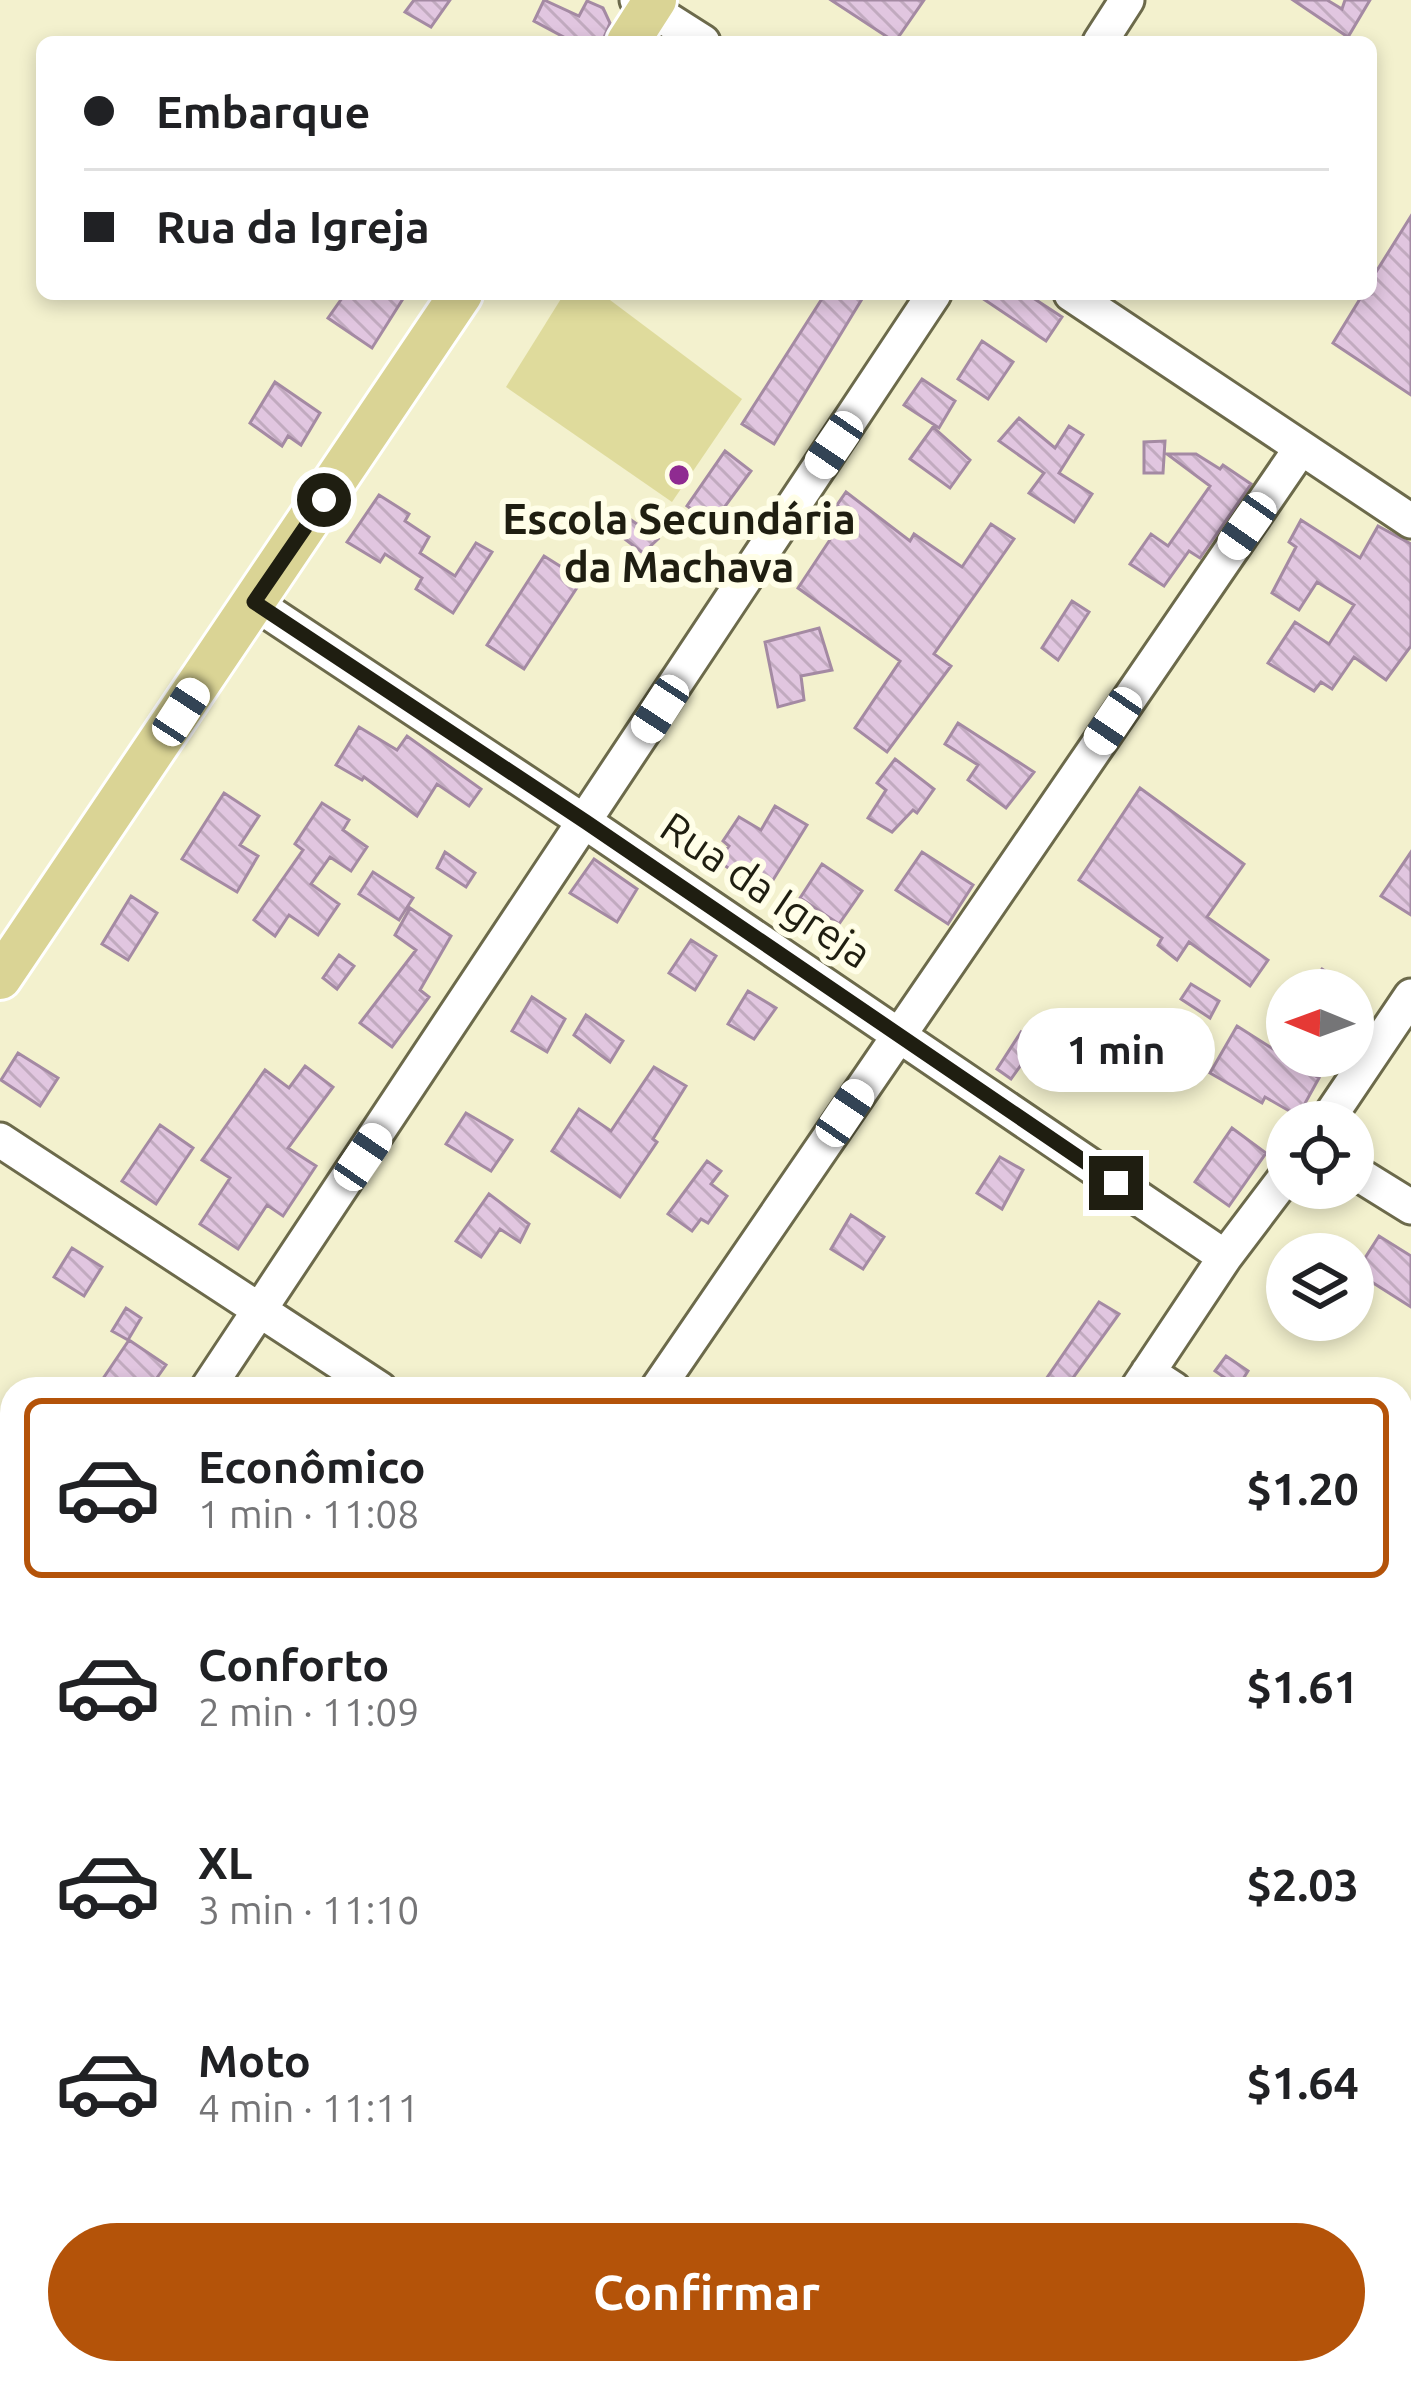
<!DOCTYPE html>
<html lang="pt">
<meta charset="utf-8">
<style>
body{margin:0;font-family:Ubuntu,sans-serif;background:#f2f2f2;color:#202124;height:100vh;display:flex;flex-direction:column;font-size:45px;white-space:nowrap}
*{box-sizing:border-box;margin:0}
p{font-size:39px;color:#757577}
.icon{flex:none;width:66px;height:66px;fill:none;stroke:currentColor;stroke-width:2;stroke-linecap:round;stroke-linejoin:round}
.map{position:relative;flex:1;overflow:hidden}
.sheet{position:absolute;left:0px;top:1377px;width:1413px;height:1008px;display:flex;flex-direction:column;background:#fff;border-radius:36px 36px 0 0;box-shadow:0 6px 18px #0003}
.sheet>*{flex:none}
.hud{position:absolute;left:36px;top:36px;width:1341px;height:264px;border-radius:18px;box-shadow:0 6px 18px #0003;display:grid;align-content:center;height:264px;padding:0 48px;background:#fff}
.needle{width:78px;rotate:271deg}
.tools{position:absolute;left:1266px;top:969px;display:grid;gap:24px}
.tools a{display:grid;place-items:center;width:108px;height:108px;border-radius:50%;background:#fff;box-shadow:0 6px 18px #0003;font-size:60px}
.end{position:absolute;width:54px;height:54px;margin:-27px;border:15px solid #1f1e11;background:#fff;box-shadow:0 0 0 6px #fff}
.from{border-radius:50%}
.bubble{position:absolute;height:84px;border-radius:42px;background:#fff;box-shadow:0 6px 18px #0003;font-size:39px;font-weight:600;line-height:84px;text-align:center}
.car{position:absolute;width:36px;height:72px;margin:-36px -18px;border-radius:15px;box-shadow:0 0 9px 3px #0007;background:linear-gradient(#fff 24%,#345 0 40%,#fff 0 76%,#345 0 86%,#fff 0)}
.hud b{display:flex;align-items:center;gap:42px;height:114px;font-size:45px}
.hud b+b{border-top:3px solid #e0e0e0}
.hud i{width:30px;height:30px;background:#202124}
ul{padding:21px 0 0;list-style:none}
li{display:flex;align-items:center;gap:36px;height:180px;margin:0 24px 18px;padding:0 24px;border:6px solid transparent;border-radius:18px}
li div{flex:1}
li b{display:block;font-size:45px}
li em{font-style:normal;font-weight:600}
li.current{border-color:#b45309}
li>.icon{width:108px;height:108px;stroke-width:1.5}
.cta{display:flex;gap:24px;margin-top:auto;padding:24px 48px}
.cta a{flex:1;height:138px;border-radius:72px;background:#b45309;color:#fff;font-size:48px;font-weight:600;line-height:138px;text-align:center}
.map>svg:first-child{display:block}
.green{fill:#dfdb9c}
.building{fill:url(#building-back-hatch);stroke:#a48aa3;stroke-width:3}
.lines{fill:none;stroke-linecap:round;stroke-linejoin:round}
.minor-casing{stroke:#6c6a4b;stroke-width:39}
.major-casing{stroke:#fff;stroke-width:48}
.minor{stroke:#fff;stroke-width:33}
.major{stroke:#dad495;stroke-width:42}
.rail-casing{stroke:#484736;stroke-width:10}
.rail{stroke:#fffee8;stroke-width:6;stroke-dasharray:18;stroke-linecap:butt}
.route{stroke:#1f1e11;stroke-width:15}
.poi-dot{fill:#8f2b91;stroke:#fffee8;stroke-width:4.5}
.labels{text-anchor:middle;stroke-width:12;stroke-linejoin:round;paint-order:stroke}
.poi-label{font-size:42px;font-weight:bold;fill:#1f1e11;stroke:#fffee8}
.street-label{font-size:42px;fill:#1f1e11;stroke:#fffee8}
</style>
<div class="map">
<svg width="1411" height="2385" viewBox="0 0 1411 2385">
<defs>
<pattern id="building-back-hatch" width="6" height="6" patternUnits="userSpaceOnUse" patternTransform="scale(3)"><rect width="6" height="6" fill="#e1c6e0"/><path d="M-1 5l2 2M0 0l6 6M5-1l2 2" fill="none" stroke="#c1aabf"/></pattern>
</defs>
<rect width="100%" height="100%" fill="#f3f1ce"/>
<path class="green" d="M564,294H602L742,399L672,502L506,387Z"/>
<path class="building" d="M414,0H450L431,27L405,12Z
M544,0L579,16L587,1L603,8L610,23L602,42H573L534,21Z
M831,0H924L895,42Z
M1293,0H1327L1342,9L1345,0H1370L1348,37Z
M1411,216V395L1333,343L1363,294H1371V280Z
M345,294H406L372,348L328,318Z
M825,294H865L774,444L742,424Z
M976,294H1027L1062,317L1046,341Z
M982,341L1013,362L988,399L958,379Z
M922,379L955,401L939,428L904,405Z
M275,382L320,413L301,445L288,436L282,446L250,423Z
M1019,418L1055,448L1069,426L1083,435L1059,473L1092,494L1074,522L1029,493L1044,473L999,441Z
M933,427L970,460L950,488L910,459Z
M1165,441L1163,473H1144V442Z
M725,451L751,471L712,524L687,506Z
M1167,454H1196L1220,469L1223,465L1251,484L1200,558L1189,551L1164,586L1130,564L1151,534L1168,546L1210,486Z
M846,492L910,541L914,534L962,567L991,524L1014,539L934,654L951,666L887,752L855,728L900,661L798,588L847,514L837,505Z
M379,495L409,514L405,521L429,537L420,553L455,576L476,543L492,552L453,613L416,589L422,578L385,554L380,562L347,542Z
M624,515L658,539L643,553L613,530Z
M1301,520L1360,558L1378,526L1411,544V646L1386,680L1354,657L1332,689L1321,682L1314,691L1268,663L1295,622L1329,644L1354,605L1317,582L1299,610L1272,593L1296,547L1289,542Z
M544,556L582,580L524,669L487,645Z
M1072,601L1089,612L1058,660L1042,648Z
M819,628L832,670L801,676L804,700L778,707L765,642Z
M958,723L1034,772L1006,808L968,780L978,765L945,744Z
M359,727L397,750L407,736L481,789L469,806L437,784L417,816L364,777L362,780L336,765Z
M895,759L934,789L917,813L913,810L892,832L868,818L886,790L877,783Z
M1140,788L1244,864L1207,917L1268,960L1250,986L1189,942L1177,960L1158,945L1162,938L1079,880Z
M224,793L259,816L240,845L258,856L237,892L182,859Z
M322,803L349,820L343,830L367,847L351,871L330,857L311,884L339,904L318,935L289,915L275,936L254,920L303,850L295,844Z
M775,806L807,825L765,893L718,861L729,846L723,841L739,817L761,830Z
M445,852L475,873L466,887L437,868Z
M922,852L973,885L948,924L896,890Z
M1411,852V915L1381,896Z
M594,859L637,889L617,922L570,893Z
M822,864L862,891L839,924L800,898Z
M373,872L413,898L399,920L359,894Z
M131,896L157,913L128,960L102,944Z
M410,908L451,936L420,990L429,997L392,1047L360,1023L416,950L395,935Z
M691,940L716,956L695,990L669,973Z
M339,955L354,966L337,989L323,978Z
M1322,969L1354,990H1309Z
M1191,984L1219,1001L1210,1018L1181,999Z
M748,991L776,1008L754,1039L728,1024Z
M532,997L565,1019L547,1052L512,1031Z
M586,1015L623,1041L610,1062L574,1035Z
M1237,1026L1284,1056H1324L1312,1074L1319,1078L1298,1116L1265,1097L1262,1103L1210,1073Z
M1021,1032L1036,1044L1011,1079L997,1069Z
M18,1053L58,1078L40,1106L1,1080Z
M305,1066L333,1087L288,1148L316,1166L283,1216L267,1205L238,1249L200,1224L230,1178L202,1160L265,1070L289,1088Z
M654,1067L686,1086L653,1139L657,1142L620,1197L552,1151L579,1109L611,1131Z
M466,1113L512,1140L491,1171L446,1144Z
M160,1125L193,1148L156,1204L122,1181Z
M1232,1128L1266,1153L1229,1206L1195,1182Z
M1000,1157L1023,1170L1002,1209L977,1193Z
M707,1161L721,1171L711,1184L727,1196L708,1223L701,1219L692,1231L668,1214Z
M489,1194L529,1224L520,1242L500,1229L481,1257L456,1241Z
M851,1215L884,1237L863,1269L831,1249Z
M1379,1236L1411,1256V1307L1356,1272Z
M72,1248L102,1267L84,1296L54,1277Z
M1099,1302L1119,1314L1065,1389H1052L1044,1382Z
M126,1308L141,1318L128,1340L112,1331Z
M129,1340L166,1365L149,1389H96Z
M1226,1356L1248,1371L1238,1387L1215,1371Z"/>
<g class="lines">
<defs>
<path id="minor" d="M637,0L703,42
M1100,42L1127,0
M1071,294L1411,521
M253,602L585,822L1225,1257
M1326,1122L1411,996
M0,1140L380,1389
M1353,1171L1411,1207
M1148,1372L1174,1389
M207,1389L934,294
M657,1389L1301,448
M1137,1389L1225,1257L1287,1175
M0,1529L12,1537
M1401,1537L1411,1543
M0,1698L12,1679
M1401,1721L1411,1707
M0,1980L12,1989
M573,2373L590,2385
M1120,2373L1125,2385
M2,2385L12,2370
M481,2385L489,2373
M953,2385L961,2373"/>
<path id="major" d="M628,42L655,0
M0,978L461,294"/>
</defs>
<use href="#minor" class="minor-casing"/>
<use href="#major" class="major-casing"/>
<use href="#minor" class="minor"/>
<use href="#major" class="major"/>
<defs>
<path id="rail" d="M1401,2332L1411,2317
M1401,2366L1411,2351
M1365,2385L1373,2373"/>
</defs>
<use href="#rail" class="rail-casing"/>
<use href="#rail" class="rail"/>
</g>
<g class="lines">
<path class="route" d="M324,500L254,602L586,822L1116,1183"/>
</g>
<circle class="poi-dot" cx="679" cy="475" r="12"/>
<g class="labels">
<g class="poi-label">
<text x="679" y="534">Escola Secundária<tspan x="679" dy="48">da Machava</tspan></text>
</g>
<g class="street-label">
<text transform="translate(766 890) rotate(34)" y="15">Rua da Igreja</text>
</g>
</g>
</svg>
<div class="tools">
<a><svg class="needle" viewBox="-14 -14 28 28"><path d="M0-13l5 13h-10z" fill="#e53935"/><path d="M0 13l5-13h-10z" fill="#757577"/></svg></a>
<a><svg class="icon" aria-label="locate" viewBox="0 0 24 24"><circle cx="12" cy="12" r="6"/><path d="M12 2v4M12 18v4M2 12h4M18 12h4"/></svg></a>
<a><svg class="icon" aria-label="layers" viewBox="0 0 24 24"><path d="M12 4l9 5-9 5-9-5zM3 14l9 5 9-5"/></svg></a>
</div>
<i class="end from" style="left:324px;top:500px"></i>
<i class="end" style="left:1116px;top:1183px"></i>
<div class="bubble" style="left:1017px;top:1008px;width:198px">1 min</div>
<i class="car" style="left:834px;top:445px;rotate:214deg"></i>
<i class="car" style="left:1247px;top:526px;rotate:215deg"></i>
<i class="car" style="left:660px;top:709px;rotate:213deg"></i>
<i class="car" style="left:181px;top:712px;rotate:33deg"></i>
<i class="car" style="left:1113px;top:721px;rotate:214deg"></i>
<i class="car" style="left:845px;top:1113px;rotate:34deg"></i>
<i class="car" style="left:363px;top:1157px;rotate:34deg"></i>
<div class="hud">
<b><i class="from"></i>Embarque</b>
<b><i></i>Rua da Igreja</b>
</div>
<section class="sheet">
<ul>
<li class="current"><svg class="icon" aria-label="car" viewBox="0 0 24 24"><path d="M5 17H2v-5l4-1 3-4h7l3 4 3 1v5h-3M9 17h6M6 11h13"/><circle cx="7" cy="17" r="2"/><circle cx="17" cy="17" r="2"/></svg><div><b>Econômico</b><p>1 min · 11:08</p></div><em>$1.20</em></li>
<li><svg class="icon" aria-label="car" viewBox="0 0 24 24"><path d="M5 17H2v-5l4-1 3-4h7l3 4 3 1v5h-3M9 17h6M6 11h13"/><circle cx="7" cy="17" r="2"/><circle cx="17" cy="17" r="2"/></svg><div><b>Conforto</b><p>2 min · 11:09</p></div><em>$1.61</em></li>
<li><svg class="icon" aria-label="car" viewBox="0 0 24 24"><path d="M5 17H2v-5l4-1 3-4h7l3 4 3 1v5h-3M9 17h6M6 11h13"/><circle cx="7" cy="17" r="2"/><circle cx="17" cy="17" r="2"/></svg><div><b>XL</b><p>3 min · 11:10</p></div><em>$2.03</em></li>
<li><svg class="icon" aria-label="car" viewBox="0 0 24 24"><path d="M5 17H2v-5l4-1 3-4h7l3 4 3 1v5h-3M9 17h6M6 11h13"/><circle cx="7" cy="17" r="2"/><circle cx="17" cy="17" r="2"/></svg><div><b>Moto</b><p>4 min · 11:11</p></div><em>$1.64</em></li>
</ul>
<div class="cta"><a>Confirmar</a></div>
</section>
</div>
